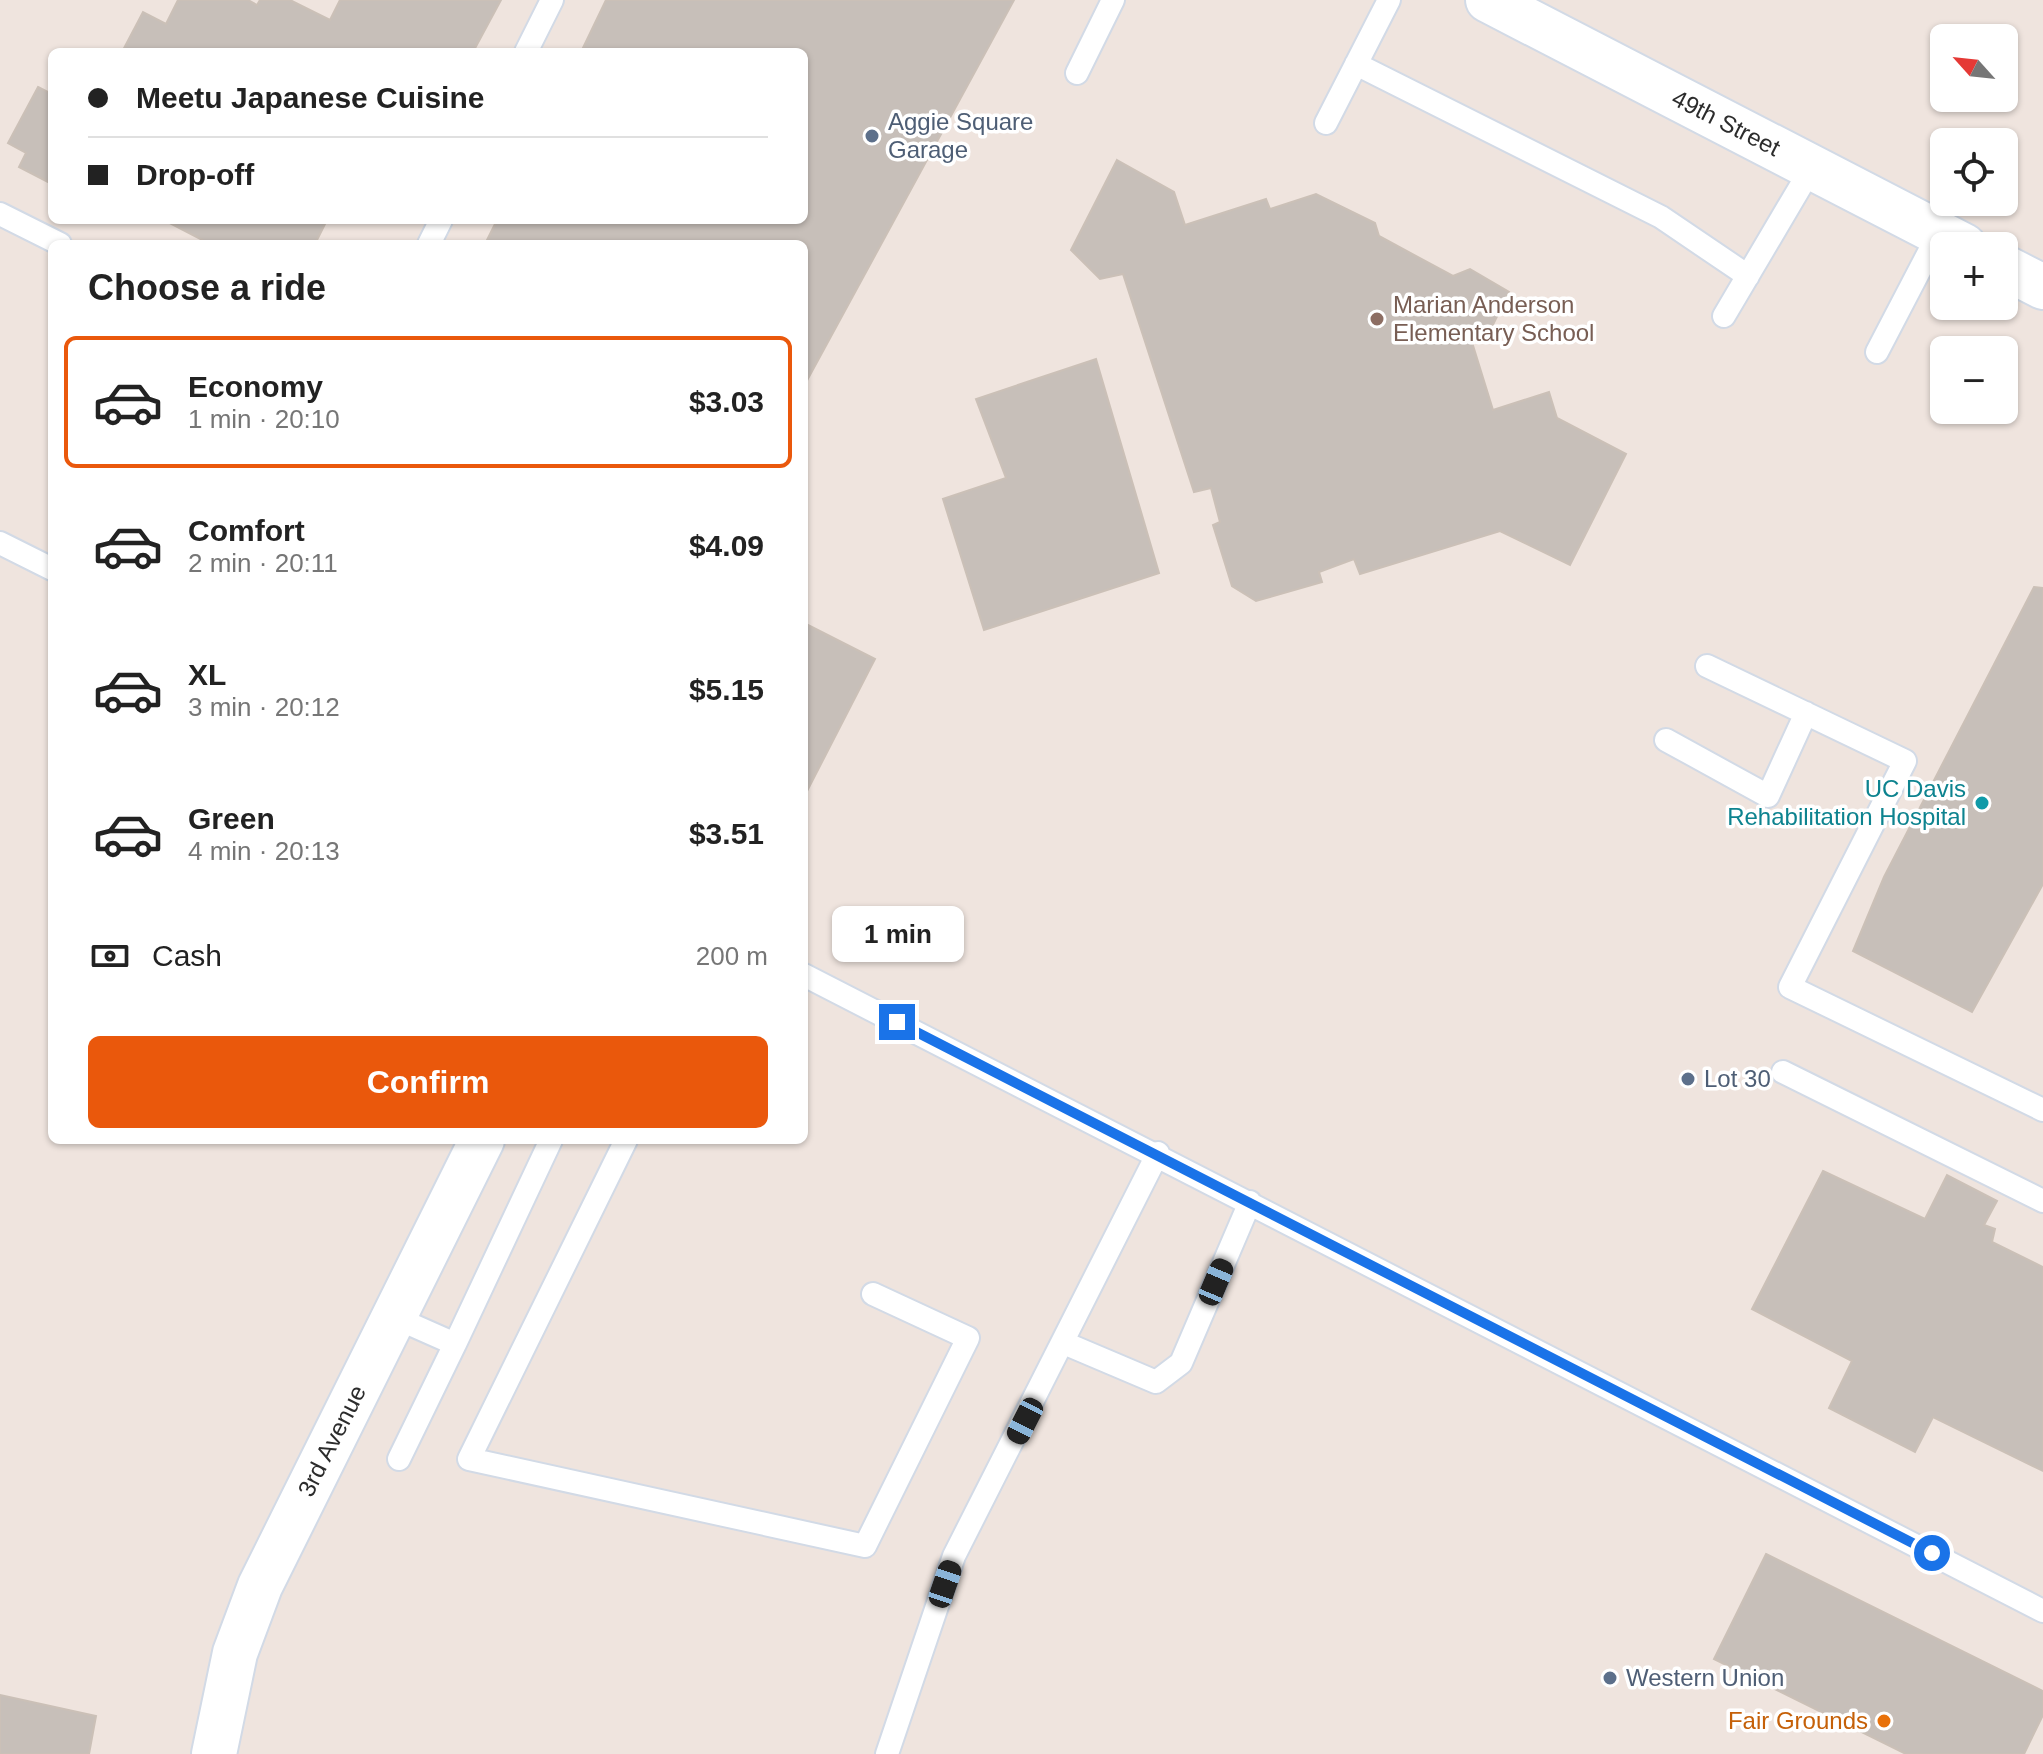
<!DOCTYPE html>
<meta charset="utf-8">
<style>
body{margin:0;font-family:Helvetica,sans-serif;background:#f2f2f2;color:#222;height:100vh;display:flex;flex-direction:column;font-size:30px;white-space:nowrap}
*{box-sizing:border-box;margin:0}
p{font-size:26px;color:#767676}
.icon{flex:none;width:44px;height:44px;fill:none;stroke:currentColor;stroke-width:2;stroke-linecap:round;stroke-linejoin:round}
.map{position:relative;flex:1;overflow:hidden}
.drawer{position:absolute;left:48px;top:240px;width:760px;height:904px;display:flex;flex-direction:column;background:#fff;border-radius:12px;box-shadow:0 2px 6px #0004}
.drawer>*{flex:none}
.guide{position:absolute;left:48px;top:48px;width:760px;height:176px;border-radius:12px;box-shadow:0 2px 6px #0004;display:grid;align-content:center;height:176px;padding:0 40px;background:#fff}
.needle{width:52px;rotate:297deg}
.tools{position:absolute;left:1930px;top:24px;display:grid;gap:16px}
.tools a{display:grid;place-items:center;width:88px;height:88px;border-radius:12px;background:#fff;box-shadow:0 2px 6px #0004;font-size:40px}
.end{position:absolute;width:36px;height:36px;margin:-18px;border:10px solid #1a73e8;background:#fff;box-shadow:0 0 0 4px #fff}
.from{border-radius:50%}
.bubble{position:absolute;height:56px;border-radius:12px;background:#fff;box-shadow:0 2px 6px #0004;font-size:26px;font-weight:700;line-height:56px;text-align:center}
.car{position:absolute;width:24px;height:48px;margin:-24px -12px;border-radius:10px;box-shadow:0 0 6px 2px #0007;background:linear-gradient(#222 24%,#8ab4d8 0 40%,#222 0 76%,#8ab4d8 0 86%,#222 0)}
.guide b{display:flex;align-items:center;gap:28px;height:76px;font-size:30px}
.guide b+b{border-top:2px solid #e0e0e0}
.guide i{width:20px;height:20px;background:#222}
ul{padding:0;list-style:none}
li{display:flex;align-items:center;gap:24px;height:132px;margin:0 16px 12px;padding:0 24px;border:4px solid transparent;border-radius:12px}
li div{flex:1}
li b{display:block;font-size:30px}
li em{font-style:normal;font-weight:700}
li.selected{border-color:#ea580c}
li>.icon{width:72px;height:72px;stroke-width:1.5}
h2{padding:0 40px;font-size:36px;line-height:96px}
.pay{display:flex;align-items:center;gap:20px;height:88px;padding:0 40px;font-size:30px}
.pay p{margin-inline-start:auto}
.cta{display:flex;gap:16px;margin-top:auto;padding:16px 40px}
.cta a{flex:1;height:92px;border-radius:12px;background:#ea580c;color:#fff;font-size:32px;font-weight:700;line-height:92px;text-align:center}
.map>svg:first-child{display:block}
.building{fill:#c7bfb9;stroke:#cbc0b7;stroke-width:2}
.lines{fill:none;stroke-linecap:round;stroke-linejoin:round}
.service-casing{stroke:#d2dae6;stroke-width:26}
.minor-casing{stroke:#d2dae6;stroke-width:48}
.service{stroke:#fff;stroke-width:22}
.minor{stroke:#fff;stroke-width:44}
.route{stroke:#1a73e8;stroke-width:10}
.service-dot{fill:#5c6f8a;stroke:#fff;stroke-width:3}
.education-dot{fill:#8d6e63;stroke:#fff;stroke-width:3}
.culture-dot{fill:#0f9aa8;stroke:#fff;stroke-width:3}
.food-dot{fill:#e8710a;stroke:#fff;stroke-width:3}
.labels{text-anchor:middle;stroke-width:7;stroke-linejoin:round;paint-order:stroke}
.service-label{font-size:24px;fill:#4e5e75;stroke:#fff;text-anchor:start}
.street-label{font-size:24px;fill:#2c2c2c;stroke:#fff}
.education-label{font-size:24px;fill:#785e54;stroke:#fff;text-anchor:start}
.culture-label{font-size:24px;fill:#0d838f;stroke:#fff;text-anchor:end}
.food-label{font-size:24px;fill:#c56008;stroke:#fff;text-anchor:end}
</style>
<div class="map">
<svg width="2043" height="1754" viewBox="0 0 2043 1754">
<rect width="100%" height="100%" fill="#efe4de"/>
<path class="building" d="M178,0H248L257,5L260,0H290L330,20L340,0H501L473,52H122L143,12L166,24Z
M606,0H1014L804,386V244H485L497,220H804V52H581Z
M38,87L52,94V184L19,167L26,153L8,143Z
M1117,160L1174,192L1185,225L1266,199L1270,209L1316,194L1375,223L1379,236L1453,276L1470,269L1509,292L1489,333L1471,339L1493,410L1549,392L1557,418L1626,454L1570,565L1500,531L1360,574L1354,559L1319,572L1322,582L1256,601L1232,586L1213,525L1220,522L1211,488L1194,492L1123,274L1100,279L1071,250Z
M164,220H327L315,244H210Z
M1096,359L1159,573L984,630L943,499L1006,478L976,399Z
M2034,587L2043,588V884L1972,1012L1853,951L1884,877Z
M804,623L875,659L804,797Z
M1823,1171L1925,1219L1947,1175L1997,1201L1984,1225L1995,1229L1992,1242L2043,1267V1471L1933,1417L1915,1452L1829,1408L1852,1361L1752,1309Z
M1766,1554L2043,1691V1715L2024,1754H1906L1714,1659Z
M0,1695L96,1716L89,1754H0Z"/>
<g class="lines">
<defs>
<path id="service" d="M526,52L552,0
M1356,64L1661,217L1748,276
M1077,73L1113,0
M1326,123L1389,0
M0,214L60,244
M429,244L441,220
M1724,316L1812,167
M1877,352L1939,233
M0,543L52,569
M1707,666L1905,761L1790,987L2043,1110
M1666,740L1768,796L1806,713
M804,975L2043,1611
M1783,1072L2043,1201
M626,1140L469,1459L865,1546L968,1338L873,1294
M394,1317L455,1344L551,1140
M1064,1343L1156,1382L1181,1363L1250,1202
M399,1459L455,1344
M887,1754L954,1556L1158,1153"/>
<path id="minor" d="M1488,0L1964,246
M2004,267L2043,287
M214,1754L235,1653L260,1586L482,1140"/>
</defs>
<use href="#service" class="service-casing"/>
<use href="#minor" class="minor-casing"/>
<use href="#service" class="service"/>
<use href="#minor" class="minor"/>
</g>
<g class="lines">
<path class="route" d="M897,1022L1932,1553"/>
</g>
<g class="service-dot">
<circle cx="872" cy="136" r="8"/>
<circle cx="1688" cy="1079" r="8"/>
<circle cx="1610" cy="1678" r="8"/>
</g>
<circle class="education-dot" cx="1377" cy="319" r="8"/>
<circle class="culture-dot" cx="1982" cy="803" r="8"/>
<circle class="food-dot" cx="1884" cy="1721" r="8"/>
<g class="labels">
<g class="service-label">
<text x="888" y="130">Aggie Square<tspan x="888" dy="28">Garage</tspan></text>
<text x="1704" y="1087">Lot 30</text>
<text x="1626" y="1686">Western Union</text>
</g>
<g class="street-label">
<text transform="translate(1726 123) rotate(27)" y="8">49th Street</text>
<text transform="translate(332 1441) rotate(-63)" y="8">3rd Avenue</text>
</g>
<g class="education-label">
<text x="1393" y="313">Marian Anderson<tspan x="1393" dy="28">Elementary School</tspan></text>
</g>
<g class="culture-label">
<text x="1966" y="797">UC Davis<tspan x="1966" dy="28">Rehabilitation Hospital</tspan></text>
</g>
<g class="food-label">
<text x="1868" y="1729">Fair Grounds</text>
</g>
</g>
</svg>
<div class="tools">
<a><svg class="needle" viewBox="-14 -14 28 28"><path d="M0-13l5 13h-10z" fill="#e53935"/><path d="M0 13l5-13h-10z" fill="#767676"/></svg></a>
<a><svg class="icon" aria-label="locate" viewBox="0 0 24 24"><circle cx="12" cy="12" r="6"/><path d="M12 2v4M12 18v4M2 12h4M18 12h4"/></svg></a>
<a>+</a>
<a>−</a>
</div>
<i class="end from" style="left:1932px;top:1553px"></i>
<i class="end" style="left:897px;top:1022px"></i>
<div class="bubble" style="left:832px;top:906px;width:132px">1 min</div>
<i class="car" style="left:1216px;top:1282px;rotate:23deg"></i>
<i class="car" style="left:1025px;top:1421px;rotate:207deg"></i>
<i class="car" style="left:945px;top:1584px;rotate:19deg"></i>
<div class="guide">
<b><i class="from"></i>Meetu Japanese Cuisine</b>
<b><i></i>Drop-off</b>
</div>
<section class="drawer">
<h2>Choose a ride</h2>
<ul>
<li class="selected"><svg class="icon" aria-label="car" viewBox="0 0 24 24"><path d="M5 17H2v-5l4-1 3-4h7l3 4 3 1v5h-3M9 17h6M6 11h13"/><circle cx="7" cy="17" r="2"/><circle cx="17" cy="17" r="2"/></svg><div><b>Economy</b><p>1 min · 20:10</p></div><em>$3.03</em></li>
<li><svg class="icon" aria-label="car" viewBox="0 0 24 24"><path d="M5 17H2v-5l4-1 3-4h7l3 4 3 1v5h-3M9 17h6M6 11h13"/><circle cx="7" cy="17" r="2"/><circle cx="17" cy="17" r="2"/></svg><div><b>Comfort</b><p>2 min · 20:11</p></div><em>$4.09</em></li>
<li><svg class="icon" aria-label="car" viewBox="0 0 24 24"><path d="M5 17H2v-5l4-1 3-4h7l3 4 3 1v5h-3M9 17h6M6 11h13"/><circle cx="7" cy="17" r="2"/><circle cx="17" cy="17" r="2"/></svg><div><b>XL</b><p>3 min · 20:12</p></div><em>$5.15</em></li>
<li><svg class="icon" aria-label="car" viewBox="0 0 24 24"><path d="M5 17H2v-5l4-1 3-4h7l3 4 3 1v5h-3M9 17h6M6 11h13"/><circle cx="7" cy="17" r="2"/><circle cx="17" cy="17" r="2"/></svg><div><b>Green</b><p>4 min · 20:13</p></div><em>$3.51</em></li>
</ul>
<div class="pay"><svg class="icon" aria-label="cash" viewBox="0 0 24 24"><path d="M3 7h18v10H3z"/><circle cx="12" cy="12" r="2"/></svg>Cash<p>200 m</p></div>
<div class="cta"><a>Confirm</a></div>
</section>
</div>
